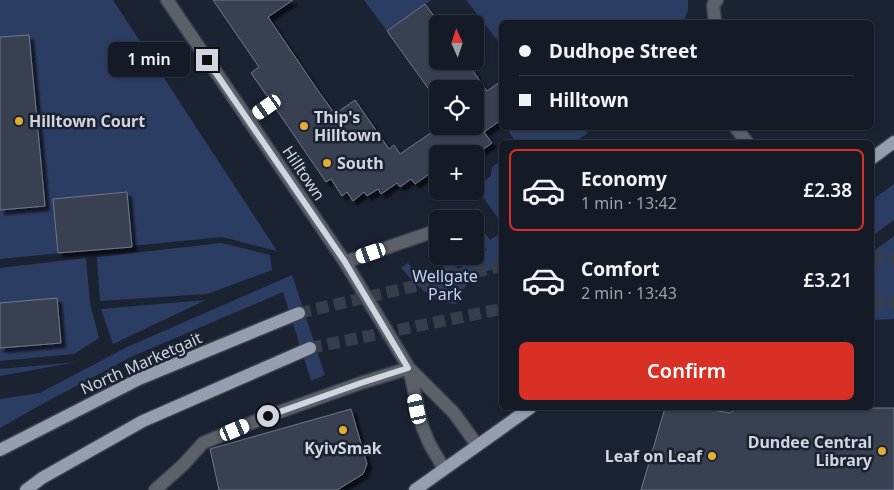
<!DOCTYPE html>
<meta charset="utf-8">
<style>
body{margin:0;font-family:"Noto Sans",sans-serif;background:#212732;color:#f1f3f6;height:100vh;display:flex;flex-direction:column;font-size:19px;white-space:nowrap}
*{box-sizing:border-box;margin:0}
p{font-size:16px;color:#9da1a7}
.icon{flex:none;width:28px;height:28px;fill:none;stroke:currentColor;stroke-width:2;stroke-linecap:round;stroke-linejoin:round}
.map{position:relative;flex:1;overflow:hidden}
.side{position:absolute;left:499px;top:140px;width:375px;height:270px;display:flex;flex-direction:column;background:#141a26;border-radius:8px;box-shadow:0 1px 4px #0004,0 0 0 1px #333843}
.side>*{flex:none}
.banner{position:absolute;left:499px;top:20px;width:375px;height:110px;border-radius:8px;box-shadow:0 1px 4px #0004,0 0 0 1px #333843;display:grid;align-content:center;height:110px;padding:0 20px;background:#141a26}
.needle{width:32px;rotate:357deg}
.tools{position:absolute;left:429px;top:15px;display:grid;gap:10px}
.tools a{display:grid;place-items:center;width:55px;height:55px;border-radius:8px;background:#141a26;box-shadow:0 1px 4px #0004,0 0 0 1px #333843;font-size:25px}
.end{position:absolute;width:22px;height:22px;margin:-11px;border:6px solid #d0d5e0;background:#111;box-shadow:0 0 0 2px #111}
.from{border-radius:50%}
.bubble{position:absolute;height:35px;border-radius:8px;background:#141a26;box-shadow:0 1px 4px #0004,0 0 0 1px #333843;font-size:16px;font-weight:600;line-height:35px;text-align:center}
.car{position:absolute;width:15px;height:30px;margin:-15px -8px;border-radius:6px;box-shadow:0 0 4px 1px #0007;background:linear-gradient(#fff 24%,#345 0 40%,#fff 0 76%,#345 0 86%,#fff 0)}
.banner b{display:flex;align-items:center;gap:18px;height:48px;font-size:19px}
.banner b+b{border-top:1px solid #333843}
.banner i{width:12px;height:12px;background:#f1f3f6}
ul{padding:9px 0 0;list-style:none}
li{display:flex;align-items:center;gap:15px;height:82px;margin:0 10px 8px;padding:0 10px;border:2px solid transparent;border-radius:8px}
li div{flex:1}
li b{display:block;font-size:19px}
li em{font-style:normal;font-weight:600}
li.active{border-color:#d93025}
li>.icon{width:45px;height:45px;stroke-width:1.5}
.cta{display:flex;gap:10px;margin-top:auto;padding:10px 20px}
.cta a{flex:1;height:58px;border-radius:8px;background:#d93025;color:#fff;font-size:20px;font-weight:600;line-height:58px;text-align:center}
.map>svg:first-child{display:block}
.green{fill:#2c3d63}
.building{fill:#374051;stroke:#6f788c;filter:url(#shadow)}
.lines{fill:none;stroke-linecap:round;stroke-linejoin:round}
.primary-tunnel{stroke:#363e4c;stroke-width:12;stroke-dasharray:12 6;stroke-linecap:butt}
.service-casing{stroke:#383f4e;stroke-width:15}
.tertiary-casing{stroke:#383f4e;stroke-width:15}
.primary-casing{stroke:#383f4e;stroke-width:15}
.service{stroke:#5c6069;stroke-width:12}
.tertiary{stroke:#5c6069;stroke-width:12}
.primary{stroke:#959eaf;stroke-width:12}
.route{stroke:#d0d5e0;stroke-width:6}
.poi-dot{fill:#e2af34;stroke:#1b2332;stroke-width:2}
.labels{text-anchor:middle;stroke-width:5;stroke-linejoin:round;paint-order:stroke}
.poi-label{font-size:16px;font-weight:bold;fill:#d0d5e0;stroke:#1b2332;text-anchor:start}
.street-label{font-size:16px;fill:#d0d5e0;stroke:#1b2332}
.park-label{font-size:16px;fill:#c1d2f5;stroke:#1b2332}
</style>
<div class="map">
<svg width="894" height="490" viewBox="0 0 894 490">
<defs>
<filter id="shadow"><feDropShadow dx="4.5" dy="4.5" stdDeviation="1" flood-color="#0009"/></filter>
</defs>
<rect width="100%" height="100%" fill="#1b2332"/>
<path class="green" d="M0,0H113L277,251L222,237L0,259V210L45,205L29,35L0,37Z
M364,0H431L387,31Z
M466,0H688V10L684,22H501V45Z
M514,128H584L588,133L575,142H516L509,132Z
M501,161V222L480,193V185L491,176L492,167Z
M894,184V220L871,237V201Z
M480,226L490,240L501,233V269C478,269 464,283 456,304C432,302 416,285 401,268L408,263L421,281L452,261L458,269L487,250L478,236Z
M894,236V319L871,320V253Z
M222,243L270,255L272,270L207,294L100,301L97,257Z
M86,258L90,303L99,338L74,354L0,361V268Z
M292,275L325,375L311,381L283,292L131,357L44,403L0,428V399L40,393L127,347Z
M206,300L113,344L101,309Z
M77,362L0,376V369Z"/>
<path class="building" d="M213,0H293L268,17L319,92L335,114L355,100L389,149L394,145L400,154L441,126H475V89H438V102L387,31L425,4L440,24H438V61H466L487,91L501,81V120L484,132L492,143L475,155V154H438V168L415,184L411,179L400,187L397,183L381,194L378,189L367,196L364,192L353,201L347,192L342,196L331,179L326,182L276,109L282,104L280,96L274,93L267,96L251,73L259,67Z
M29,35L45,206L0,210V37Z
M127,192L132,247L58,253L53,199Z
M57,298L61,343L0,348V303Z
M665,408H700L730,413L738,408H894V490H641Z
M351,409L367,464L363,474L337,490H219L210,449Z"/>
<g class="lines">
<path class="primary-tunnel" d="M871,258L894,259
M871,303H894
M299,313L501,266
M310,348L501,309"/>
<defs>
<path id="service" d="M715,22L713,5L717,0
M248,120L274,101
M736,128L747,142
M469,219L476,216
M345,262L438,230
M155,490L183,465L203,443L268,416L361,383L409,368"/>
<path id="tertiary" d="M167,0L345,262L409,368L454,413L477,445
M409,368L422,426L429,443L444,469"/>
<path id="primary" d="M871,159L894,142
M0,450L139,379L299,313
M26,490L42,478L143,421L310,348
M415,490L530,408"/>
</defs>
<use href="#service" class="service-casing"/>
<use href="#tertiary" class="tertiary-casing"/>
<use href="#primary" class="primary-casing"/>
<use href="#service" class="service"/>
<use href="#tertiary" class="tertiary"/>
<use href="#primary" class="primary"/>
</g>
<g class="lines">
<path class="route" d="M207,60L345,262L408,368L361,383L268,416"/>
</g>
<g class="poi-dot">
<circle cx="19" cy="121" r="5"/>
<circle cx="304" cy="126" r="5"/>
<circle cx="327" cy="163" r="5"/>
<circle cx="343" cy="430" r="5"/>
<circle cx="882" cy="451" r="5"/>
<circle cx="712" cy="456" r="5"/>
</g>
<g class="labels">
<g class="poi-label">
<text x="314" y="123">Thip's<tspan x="314" dy="18">Hilltown</tspan></text>
<text x="29" y="127">Hilltown Court</text>
<text x="337" y="169">South</text>
<text x="872" y="448" text-anchor="end">Dundee Central<tspan x="872" dy="18">Library</tspan></text>
<text x="343" y="454" text-anchor="middle">KyivSmak</text>
<text x="702" y="462" text-anchor="end">Leaf on Leaf</text>
</g>
<g class="street-label">
<text transform="translate(304 173) rotate(56)" y="6">Hilltown</text>
<text transform="translate(141 363) rotate(-24)" y="6">North Marketgait</text>
</g>
<g class="park-label">
<text x="445" y="282">Wellgate<tspan x="445" dy="18">Park</tspan></text>
</g>
</g>
</svg>
<div class="tools">
<a><svg class="needle" viewBox="-14 -14 28 28"><path d="M0-13l5 13h-10z" fill="#e53935"/><path d="M0 13l5-13h-10z" fill="#9da1a7"/></svg></a>
<a><svg class="icon" aria-label="locate" viewBox="0 0 24 24"><circle cx="12" cy="12" r="6"/><path d="M12 2v4M12 18v4M2 12h4M18 12h4"/></svg></a>
<a>+</a>
<a>−</a>
</div>
<i class="end from" style="left:268px;top:416px"></i>
<i class="end" style="left:207px;top:60px"></i>
<div class="bubble" style="left:108px;top:42px;width:82px">1 min</div>
<i class="car" style="left:267px;top:107px;rotate:235deg"></i>
<i class="car" style="left:371px;top:253px;rotate:251deg"></i>
<i class="car" style="left:417px;top:409px;rotate:348deg"></i>
<i class="car" style="left:235px;top:430px;rotate:67deg"></i>
<div class="banner">
<b><i class="from"></i>Dudhope Street</b>
<b><i></i>Hilltown</b>
</div>
<section class="side">
<ul>
<li class="active"><svg class="icon" aria-label="car" viewBox="0 0 24 24"><path d="M5 17H2v-5l4-1 3-4h7l3 4 3 1v5h-3M9 17h6M6 11h13"/><circle cx="7" cy="17" r="2"/><circle cx="17" cy="17" r="2"/></svg><div><b>Economy</b><p>1 min · 13:42</p></div><em>£2.38</em></li>
<li><svg class="icon" aria-label="car" viewBox="0 0 24 24"><path d="M5 17H2v-5l4-1 3-4h7l3 4 3 1v5h-3M9 17h6M6 11h13"/><circle cx="7" cy="17" r="2"/><circle cx="17" cy="17" r="2"/></svg><div><b>Comfort</b><p>2 min · 13:43</p></div><em>£3.21</em></li>
</ul>
<div class="cta"><a>Confirm</a></div>
</section>
</div>
